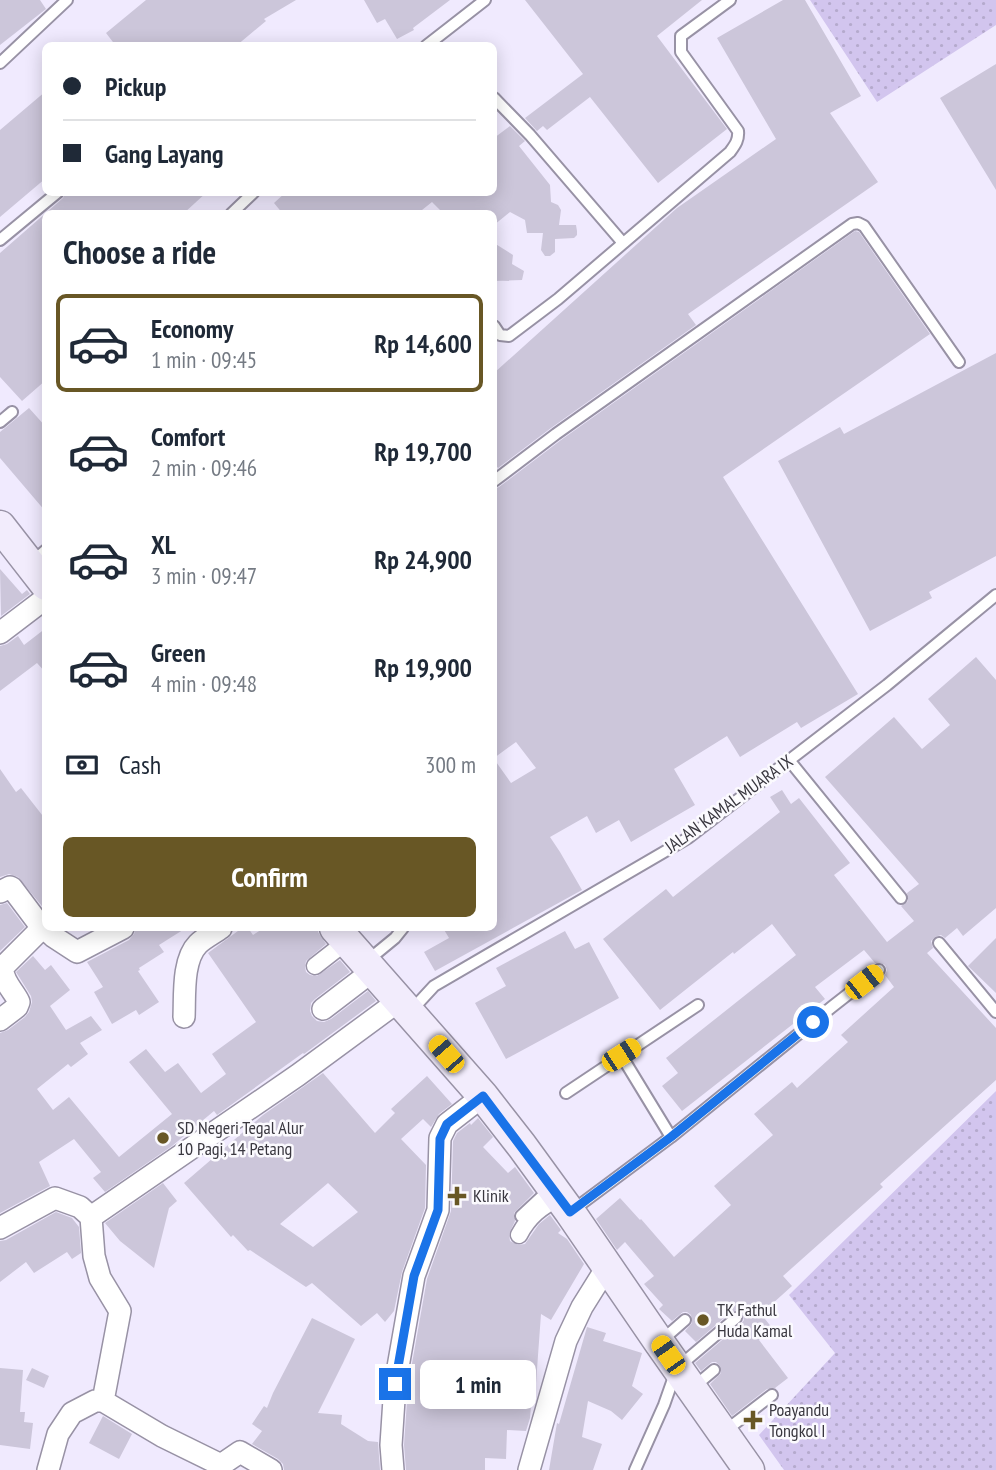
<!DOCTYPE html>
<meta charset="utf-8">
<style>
body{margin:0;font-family:"PT Sans Narrow",sans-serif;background:#f2f2f3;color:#1f2937;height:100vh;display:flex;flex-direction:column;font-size:26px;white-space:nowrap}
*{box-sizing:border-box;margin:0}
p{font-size:23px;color:#747a83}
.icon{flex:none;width:38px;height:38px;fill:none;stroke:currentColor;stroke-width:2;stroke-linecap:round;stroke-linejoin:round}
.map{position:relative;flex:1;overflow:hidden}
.sheet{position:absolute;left:42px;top:210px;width:455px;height:721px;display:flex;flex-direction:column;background:#fff;border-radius:10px;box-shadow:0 4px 18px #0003}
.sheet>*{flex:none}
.hud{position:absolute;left:42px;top:42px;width:455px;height:154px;border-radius:10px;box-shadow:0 4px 18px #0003;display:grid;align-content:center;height:154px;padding:0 21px;background:#fff}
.end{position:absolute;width:32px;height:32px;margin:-16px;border:9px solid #1a73e8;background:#fff;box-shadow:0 0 0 4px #fff}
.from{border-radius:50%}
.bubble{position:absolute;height:49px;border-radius:10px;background:#fff;box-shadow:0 4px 18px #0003;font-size:23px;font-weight:700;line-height:49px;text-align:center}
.car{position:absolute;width:21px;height:42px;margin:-21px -10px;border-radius:9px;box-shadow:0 0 5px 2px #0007;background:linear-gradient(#f5c518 24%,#345 0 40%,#f5c518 0 76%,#345 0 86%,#f5c518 0)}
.hud b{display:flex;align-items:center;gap:24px;height:66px;font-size:26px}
.hud b+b{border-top:2px solid #e0e1e3}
.hud i{width:18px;height:18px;background:#1f2937}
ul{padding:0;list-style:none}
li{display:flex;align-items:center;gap:21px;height:98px;margin:0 14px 10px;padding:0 7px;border:4px solid transparent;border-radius:10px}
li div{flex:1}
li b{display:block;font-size:26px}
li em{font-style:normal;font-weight:700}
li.current{border-color:#685725}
li>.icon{width:63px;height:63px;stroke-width:1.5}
h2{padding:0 21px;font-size:32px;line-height:84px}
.pay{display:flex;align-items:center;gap:18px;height:77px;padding:0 21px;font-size:26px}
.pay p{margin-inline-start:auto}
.action{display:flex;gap:14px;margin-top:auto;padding:14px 21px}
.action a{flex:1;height:80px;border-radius:10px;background:#685725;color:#fff;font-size:28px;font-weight:700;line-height:80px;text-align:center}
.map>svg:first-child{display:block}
.grass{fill:url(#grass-dots)}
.building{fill:#ccc6da;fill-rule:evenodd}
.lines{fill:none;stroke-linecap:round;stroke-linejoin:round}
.service-casing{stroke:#9892a5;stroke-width:14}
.pedestrian-casing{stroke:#9892a5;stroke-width:19}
.minor-casing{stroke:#9892a5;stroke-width:24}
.secondary-casing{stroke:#9892a5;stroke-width:33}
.service{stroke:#fff;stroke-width:10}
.pedestrian{stroke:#fff;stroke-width:16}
.minor{stroke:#fff;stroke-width:21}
.secondary{stroke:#f2ecfc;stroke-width:30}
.route{stroke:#1a73e8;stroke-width:9}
.poi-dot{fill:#685725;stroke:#fbfafe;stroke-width:2.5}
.labels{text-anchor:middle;stroke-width:5;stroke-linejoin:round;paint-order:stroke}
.street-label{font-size:18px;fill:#39373f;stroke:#fbfafe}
.poi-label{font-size:18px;fill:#39373f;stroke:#fbfafe;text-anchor:start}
</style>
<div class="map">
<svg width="996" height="1470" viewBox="0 0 996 1470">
<defs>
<pattern id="grass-dots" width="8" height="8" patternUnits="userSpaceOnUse" patternTransform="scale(1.75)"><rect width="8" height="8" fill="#d2c5ee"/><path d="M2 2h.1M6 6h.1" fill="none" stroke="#b5aacd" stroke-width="1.8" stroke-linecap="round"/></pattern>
</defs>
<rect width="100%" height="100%" fill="#f0eafe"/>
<path class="grass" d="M810,0H996V25L877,102Z
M996,1091V1470H784L759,1435L835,1353L789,1295Z"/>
<path class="building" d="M0,0H40L46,9L0,45Z
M146,0H296L264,19L266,21L236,46H116L106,33Z
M364,0H450L413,28L414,30L397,39L385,19L377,23Z
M525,0H702L657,36L727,129L658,183L590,97L547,130L543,126L537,131L525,118L583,74Z
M783,0H805L861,96L830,113L878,182L688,314L696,325L551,428L498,468L494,463V373L677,208L776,139L717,38Z
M996,64V190L940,98Z
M46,91V178L0,217V130Z
M510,126L525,141L519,146L550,185L551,202L558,205L561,210L559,225H576L577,231V235L574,238L555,239V252L550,256H545L541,250L543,233H527L525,220L510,212L494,225V214H444L432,202L417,214H283L274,203L286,192H494V138Z
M66,192H207L183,214H46V380L22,401L0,377V253L63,198Z
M855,231L859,232L930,334L723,477L858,694L801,728L797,722L740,757L727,736L674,769L695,805L631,842L619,820L596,833L587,816L550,837L560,852L582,890L435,971L424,952L449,938L443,928H494V759L511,783L536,768L516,742L494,758V489L499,487L561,440Z
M494,243L513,255L512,264L524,271L522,280L494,281Z
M996,353V556L929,592L932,598L870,631L778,461L840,427L844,434Z
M29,408L46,427V512L0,458V432Z
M0,569L22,594L27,590L30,594L1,616Z
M46,628V673L37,663L0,691V646L7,644L18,636L24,645Z
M976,657L996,680V908L963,936L957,928L945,938L941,935L935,937L931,941L933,948L927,953L996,1028V1080L880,1184L883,1187L783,1276L792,1286L761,1314L773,1329L759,1340L788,1378L775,1388L767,1389L732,1416L710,1384L721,1373L720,1366L716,1362H712L701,1371L695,1363L741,1324L744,1320L742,1313L738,1310L731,1312L696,1342L685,1331L692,1323L691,1315L687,1312H683L672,1321L659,1309L663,1305L644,1284L654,1276L625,1242L617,1250L596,1219L620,1198L640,1220L641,1219L674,1257L731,1205L714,1186L773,1135L754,1114L792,1082L797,1088L848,1042L841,1035L894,987L885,975L887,970L885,965L881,963H875L864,950L815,987L825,999L682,1111L662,1086L678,1073L666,1058L796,955L772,924L734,954L733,952L660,1010L603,939L666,889L673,897L780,812L770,797L782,790L791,804L799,798L850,863L834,875L887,942L914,921L901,906L908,901L907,893L919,884L825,777L894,717L922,749L950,725L928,699Z
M0,769L16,792L21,788L46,820V911L18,877L9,874L0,877Z
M7,903L25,927L0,951V905Z
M136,928H186L159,945L164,952L139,968L140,970L138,971L159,1002L139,1015L136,1010L112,1024L94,992L103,987L87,962L129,940L134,934Z
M242,928H248L253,935L264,928H318V932L326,944L306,961L305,967L306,972L310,975L317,976L340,960L350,972L315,999L311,1003L310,1011L312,1016L317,1021L324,1022L331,1019L368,991L376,1001L304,1054L303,1053L217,1115L214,1111L172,1146L105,1192L93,1178L101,1172L74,1139L39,1162L50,1186L0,1213V1033L8,1030L25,1017L29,1012L32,1002L31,996L16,972L33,956L45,970L51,965L70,990L50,1006L66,1030L91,1016L102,1030L80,1043L88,1054L71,1067L68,1064L37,1089L53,1110L69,1097L119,1157L172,1114L129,1062L146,1049L165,1072L178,1063L201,1093L226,1074L212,1054L256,1022L208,953Z
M565,931L575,949L589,942L619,998L506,1059L475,1003L506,986L496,968Z
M996,938V993L968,966Z
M323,1073L375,1133L395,1113L391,1109L427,1076L452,1104L439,1114L431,1127L423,1119L401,1139L426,1165L425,1208L402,1272L394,1311L385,1322L377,1313L361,1326L312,1283L306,1287L250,1250L248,1251L233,1235L231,1237L184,1183L263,1115ZM328,1183L358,1212L313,1247L280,1224Z
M478,1118L493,1137L483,1147L508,1173L515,1167L534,1193L514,1213L515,1221L509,1234L510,1241L518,1245L525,1244L539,1224L550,1215L561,1230L558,1233L567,1239L584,1264L551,1320L541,1314L536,1383H533L530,1418L526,1431L507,1430L506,1459L485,1458V1470H406L404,1445L408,1386L427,1279L451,1211L453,1141L457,1133L470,1123L471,1125Z
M163,1183L177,1201L169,1208L154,1268L120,1241L105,1223Z
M56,1212L72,1218L79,1227L81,1253L72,1259L67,1252L34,1273L26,1262L0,1282V1241L6,1240Z
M312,1318L355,1339L318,1413L342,1415L341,1424L368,1441L378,1442L380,1470H284L283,1464L278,1459L252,1444L262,1431L252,1424L264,1406L267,1408L273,1393Z
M587,1327L606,1333L603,1341L642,1353L632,1386L643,1394L622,1420L611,1411L588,1401L582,1437L602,1444L593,1470H549L557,1423L559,1424Z
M0,1368L23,1370L20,1412H25L24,1422L33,1423L30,1449L0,1445Z
M32,1368L49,1376L44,1388L26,1380Z
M103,1416L132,1434L119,1459L89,1443Z"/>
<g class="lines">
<defs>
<path id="service" d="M426,46L485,0
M0,63L67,0
M494,98L530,135L623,243
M231,214L254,192
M0,240L58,192
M494,326L500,335L509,336L558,299L730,152C735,145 739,140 738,131L681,52V36L730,0
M0,422L12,412
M494,481L556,434L852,224L858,223L864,226L959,362
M31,563L46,550
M789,760L901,898
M939,943L996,1012
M367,961L395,938L403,928
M410,1012L434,986L688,838L887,685L996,595
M621,1055L671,1137
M566,1093L698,1005
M573,1210L671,1137L833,1006L879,970
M521,1216L550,1189
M661,1341L685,1320
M695,1386L714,1370
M725,1431L772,1395
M635,1470L664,1405L677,1368L736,1318"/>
<path id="pedestrian" d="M315,966L347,941
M519,1235C529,1216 541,1207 560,1197"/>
<path id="minor" d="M0,633L46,598
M0,892L10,887L12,888L36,920L54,937L77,952L123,928
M323,1009L374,970
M184,1017C185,996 182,960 198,944C204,938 214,933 221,928
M0,1020L17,1007L19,1002C14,991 1,980 3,967L43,927
M91,1217L298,1075L400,1000
M0,1228L55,1198L80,1207L91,1217L94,1256L100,1278L120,1311L103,1401
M48,1470L58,1434L72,1413L95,1401H103L162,1436L221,1465L240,1452L271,1470
M393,1470L391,1445L395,1384L414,1276L438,1210L440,1138L447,1124L483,1096
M529,1470L566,1341L582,1307L607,1267"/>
<path id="secondary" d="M0,526L46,585
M335,928L483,1096L522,1146L570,1212L659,1342L749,1470"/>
</defs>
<use href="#service" class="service-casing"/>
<use href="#pedestrian" class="pedestrian-casing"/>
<use href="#minor" class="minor-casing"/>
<use href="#secondary" class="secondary-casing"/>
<use href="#service" class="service"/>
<use href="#pedestrian" class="pedestrian"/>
<use href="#minor" class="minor"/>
<use href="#secondary" class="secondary"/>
</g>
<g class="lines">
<path class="route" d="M395,1384L414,1276L438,1210L440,1139L447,1124L483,1096L570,1212L671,1137L813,1022"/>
</g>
<g class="poi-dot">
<circle cx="163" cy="1138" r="7"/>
<path d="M453.5 1185.5h7v7h7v7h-7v7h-7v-7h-7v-7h7z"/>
<circle cx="703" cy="1320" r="7"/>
<path d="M749.5 1409.5h7v7h7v7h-7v7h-7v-7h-7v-7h7z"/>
</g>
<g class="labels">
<g class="street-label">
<text transform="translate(729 804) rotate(-36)" y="6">JALAN KAMAL MUARA IX</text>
</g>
<g class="poi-label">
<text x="177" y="1134">SD Negeri Tegal Alur<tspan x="177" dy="21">10 Pagi, 14 Petang</tspan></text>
<text x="473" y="1202">Klinik</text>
<text x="717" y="1316">TK Fathul<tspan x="717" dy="21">Huda Kamal</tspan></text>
<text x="769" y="1416">Poayandu<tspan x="769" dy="21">Tongkol I</tspan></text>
</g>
</g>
</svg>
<i class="end from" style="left:813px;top:1022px"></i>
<i class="end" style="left:395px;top:1384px"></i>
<div class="bubble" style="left:420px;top:1360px;width:116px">1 min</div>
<i class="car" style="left:864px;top:982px;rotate:52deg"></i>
<i class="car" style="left:446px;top:1054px;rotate:319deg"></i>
<i class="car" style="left:621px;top:1055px;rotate:57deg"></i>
<i class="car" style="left:668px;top:1355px;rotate:325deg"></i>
<div class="hud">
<b><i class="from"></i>Pickup</b>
<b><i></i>Gang Layang</b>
</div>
<section class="sheet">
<h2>Choose a ride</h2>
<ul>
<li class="current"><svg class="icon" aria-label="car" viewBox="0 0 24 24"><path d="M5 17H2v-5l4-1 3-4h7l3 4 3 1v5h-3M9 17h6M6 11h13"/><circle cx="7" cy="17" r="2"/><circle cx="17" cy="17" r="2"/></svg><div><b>Economy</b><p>1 min · 09:45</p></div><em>Rp 14,600</em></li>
<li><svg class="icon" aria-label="car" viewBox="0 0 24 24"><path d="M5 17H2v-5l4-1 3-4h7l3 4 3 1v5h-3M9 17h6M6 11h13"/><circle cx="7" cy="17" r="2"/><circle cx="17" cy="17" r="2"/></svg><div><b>Comfort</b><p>2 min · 09:46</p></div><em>Rp 19,700</em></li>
<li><svg class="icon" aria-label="car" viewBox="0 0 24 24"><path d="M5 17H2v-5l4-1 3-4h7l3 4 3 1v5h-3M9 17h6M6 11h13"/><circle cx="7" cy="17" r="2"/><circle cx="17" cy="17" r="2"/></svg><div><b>XL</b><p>3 min · 09:47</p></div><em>Rp 24,900</em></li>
<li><svg class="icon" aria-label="car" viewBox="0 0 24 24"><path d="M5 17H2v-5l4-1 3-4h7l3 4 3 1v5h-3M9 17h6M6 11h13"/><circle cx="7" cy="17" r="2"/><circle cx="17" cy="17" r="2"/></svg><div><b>Green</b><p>4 min · 09:48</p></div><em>Rp 19,900</em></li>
</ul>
<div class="pay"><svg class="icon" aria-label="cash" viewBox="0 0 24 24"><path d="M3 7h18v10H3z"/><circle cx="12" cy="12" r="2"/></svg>Cash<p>300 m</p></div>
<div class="action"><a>Confirm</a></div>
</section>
</div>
